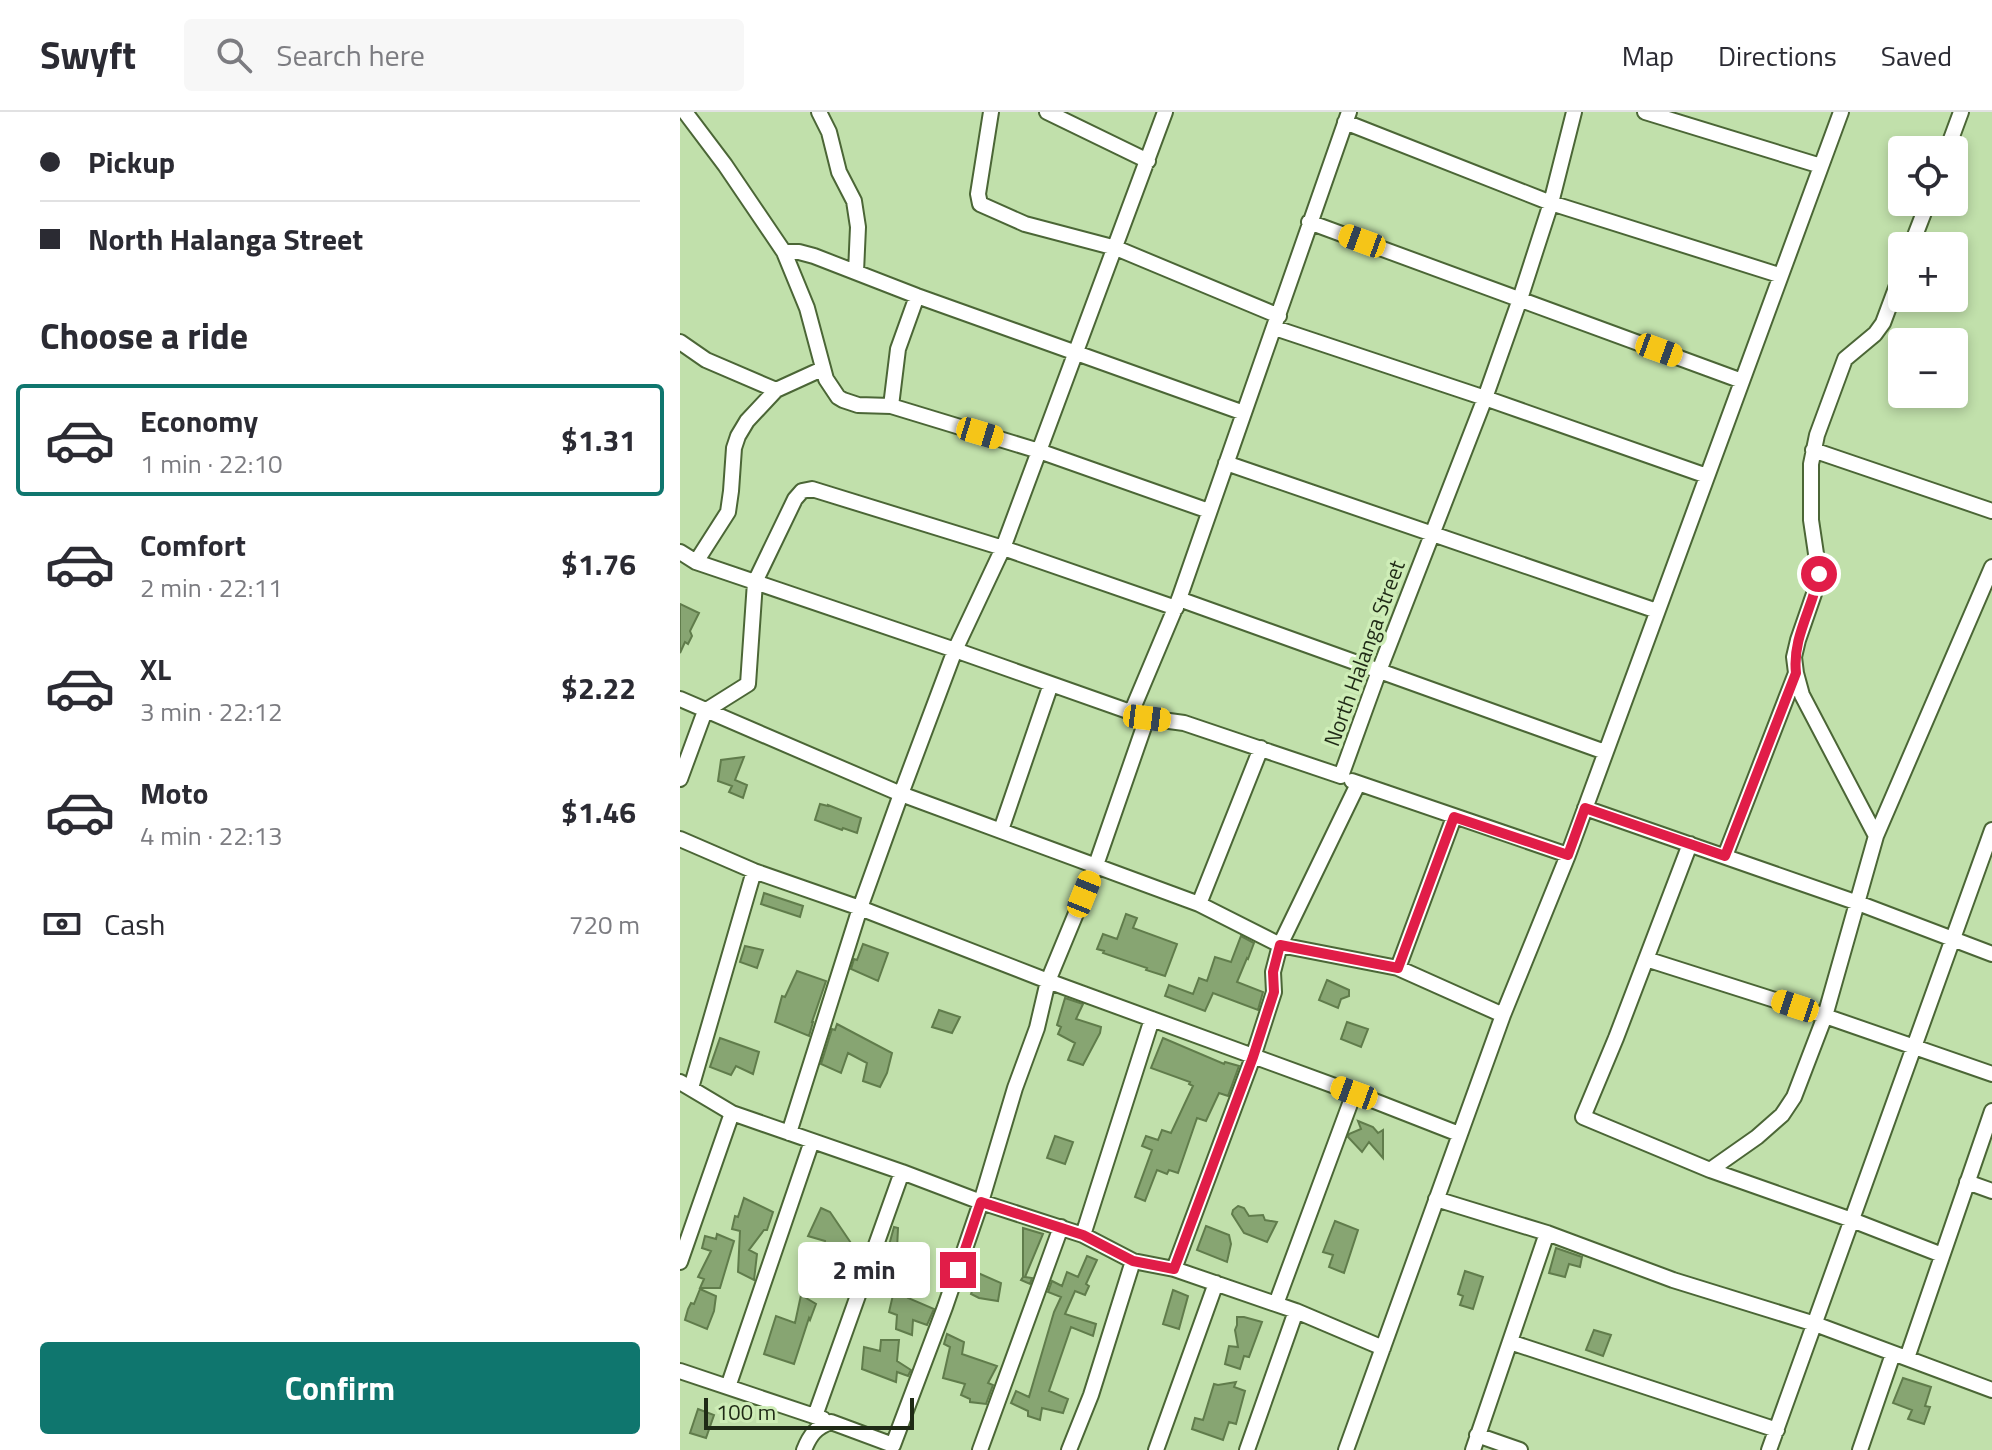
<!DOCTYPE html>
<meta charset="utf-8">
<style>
body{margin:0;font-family:"Titillium Web",sans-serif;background:#f7f7f7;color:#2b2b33;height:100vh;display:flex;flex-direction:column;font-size:30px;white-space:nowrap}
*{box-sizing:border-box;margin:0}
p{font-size:26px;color:#7c7c81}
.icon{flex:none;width:44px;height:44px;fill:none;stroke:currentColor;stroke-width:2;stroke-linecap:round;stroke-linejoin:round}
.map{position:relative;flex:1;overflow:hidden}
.drawer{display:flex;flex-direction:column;background:#fff;width:680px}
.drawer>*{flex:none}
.hud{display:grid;align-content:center;height:176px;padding:0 40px;background:#fff}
.tools{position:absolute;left:1208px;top:24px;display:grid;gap:16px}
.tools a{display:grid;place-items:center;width:80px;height:80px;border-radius:8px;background:#fff;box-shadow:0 4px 12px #0003;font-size:40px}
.scale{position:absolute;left:24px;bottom:20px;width:210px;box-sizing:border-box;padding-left:8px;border:4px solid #1f2a16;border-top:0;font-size:22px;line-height:28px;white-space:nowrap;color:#1f2a16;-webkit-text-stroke:6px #ceedb7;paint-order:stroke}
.end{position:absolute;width:36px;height:36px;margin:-18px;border:10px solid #e11d48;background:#fff;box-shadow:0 0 0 4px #fff}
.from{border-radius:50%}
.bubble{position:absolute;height:56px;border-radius:8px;background:#fff;box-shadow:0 4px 12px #0003;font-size:26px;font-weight:700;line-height:56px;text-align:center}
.car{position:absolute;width:24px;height:48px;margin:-24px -12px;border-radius:10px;box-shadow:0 0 6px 2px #0007;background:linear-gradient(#f5c518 24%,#345 0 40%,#f5c518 0 76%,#345 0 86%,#f5c518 0)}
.hud b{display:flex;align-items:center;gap:28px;height:76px;font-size:30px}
.hud b+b{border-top:2px solid #e1e1e2}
.hud i{width:20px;height:20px;background:#2b2b33}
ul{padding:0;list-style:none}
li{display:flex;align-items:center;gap:24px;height:112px;margin:0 16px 12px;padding:0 24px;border:4px solid transparent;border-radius:8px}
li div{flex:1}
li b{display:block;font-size:30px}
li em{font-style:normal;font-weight:700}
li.current{border-color:#0f766e}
li>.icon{width:72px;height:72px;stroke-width:1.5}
h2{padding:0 40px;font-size:36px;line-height:96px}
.pay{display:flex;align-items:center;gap:20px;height:88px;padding:0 40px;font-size:30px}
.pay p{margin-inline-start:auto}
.button{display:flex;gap:16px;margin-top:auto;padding:16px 40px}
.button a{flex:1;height:92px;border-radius:8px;background:#0f766e;color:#fff;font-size:32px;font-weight:700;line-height:92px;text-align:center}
header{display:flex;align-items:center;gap:48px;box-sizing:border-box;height:112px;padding:0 40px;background:#fff;border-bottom:2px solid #e1e1e2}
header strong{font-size:38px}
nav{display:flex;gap:44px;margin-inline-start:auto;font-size:28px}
.search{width:560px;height:72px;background:#f7f7f7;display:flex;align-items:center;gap:20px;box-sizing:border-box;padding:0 28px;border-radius:8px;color:#7c7c81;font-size:30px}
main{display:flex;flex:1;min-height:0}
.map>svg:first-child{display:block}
.building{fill:#87a572;stroke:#607c4b;stroke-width:2}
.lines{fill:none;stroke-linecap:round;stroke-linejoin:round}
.minor-casing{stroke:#4b6636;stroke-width:18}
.minor{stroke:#fff;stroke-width:14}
.route{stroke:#e11d48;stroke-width:10}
.labels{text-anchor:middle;stroke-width:7;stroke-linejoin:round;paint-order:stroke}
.street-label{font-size:22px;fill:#1f2a16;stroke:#ceedb7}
</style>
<header>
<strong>Swyft</strong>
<div class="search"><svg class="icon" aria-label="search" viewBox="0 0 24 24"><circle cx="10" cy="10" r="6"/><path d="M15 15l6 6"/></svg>Search here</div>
<nav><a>Map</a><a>Directions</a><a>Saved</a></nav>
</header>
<main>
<section class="drawer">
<div class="hud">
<b><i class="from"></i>Pickup</b>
<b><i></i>North Halanga Street</b>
</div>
<h2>Choose a ride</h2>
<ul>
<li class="current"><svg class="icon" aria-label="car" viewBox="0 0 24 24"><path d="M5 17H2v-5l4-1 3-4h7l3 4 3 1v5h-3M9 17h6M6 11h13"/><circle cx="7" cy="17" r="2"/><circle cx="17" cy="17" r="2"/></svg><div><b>Economy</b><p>1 min · 22:10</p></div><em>$1.31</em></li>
<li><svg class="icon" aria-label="car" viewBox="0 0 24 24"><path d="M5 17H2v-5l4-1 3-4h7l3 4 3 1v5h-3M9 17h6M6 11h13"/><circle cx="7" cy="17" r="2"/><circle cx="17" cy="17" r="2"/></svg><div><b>Comfort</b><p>2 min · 22:11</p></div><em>$1.76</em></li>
<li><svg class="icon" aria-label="car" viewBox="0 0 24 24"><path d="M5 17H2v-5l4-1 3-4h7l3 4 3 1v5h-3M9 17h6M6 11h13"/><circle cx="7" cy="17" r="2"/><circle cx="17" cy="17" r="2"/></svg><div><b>XL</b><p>3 min · 22:12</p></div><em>$2.22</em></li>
<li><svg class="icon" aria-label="car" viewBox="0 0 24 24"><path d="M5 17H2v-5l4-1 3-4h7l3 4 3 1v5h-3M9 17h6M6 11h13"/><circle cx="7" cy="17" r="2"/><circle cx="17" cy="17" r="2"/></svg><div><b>Moto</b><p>4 min · 22:13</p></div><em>$1.46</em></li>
</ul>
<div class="pay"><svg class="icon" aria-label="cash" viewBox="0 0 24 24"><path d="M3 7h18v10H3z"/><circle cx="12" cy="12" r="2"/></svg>Cash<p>720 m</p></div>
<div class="button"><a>Confirm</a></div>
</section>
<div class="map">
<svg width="1312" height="1338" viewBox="0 0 1312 1338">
<rect width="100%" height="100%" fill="#c1e0ab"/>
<path class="building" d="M0,492L19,501L10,519L12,524L8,532L5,530L0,541Z
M64,645L55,668L67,673L63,686L49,680L52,674L38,669L41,648Z
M140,692L148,694V693L181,706L177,721L163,716L162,718L135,708Z
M84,781L123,794L120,805L81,792Z
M446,802L457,806L453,816L497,832L485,864L466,858L467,856L423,841L424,839L417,837L423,822L437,827Z
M561,824L574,831L568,847L567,846L557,870L583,880L578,898L533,881L525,899L485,884L489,873L513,882L519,866L527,869L535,845L551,850Z
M183,832L208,841L198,869L171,857L174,847L177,848Z
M65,834L83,838L77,856L60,850Z
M117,859L146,869L132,910H133L129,924L95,910L102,884L105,885Z
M647,868L669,878V884L661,887L658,896L639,888Z
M385,886L403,892L396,907L421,915L420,921L403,953L388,948L395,931L378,922L381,915L377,913Z
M259,898L280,905L272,921L252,915Z
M667,910L688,917L681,935L661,927Z
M157,912L212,941L207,961L200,975L183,969L187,951L168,941L161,961L141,952L152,917L155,918Z
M40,926L79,940L73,962L56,954L51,963L30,955Z
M483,926L544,952L545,950L559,954L548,984L539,981L526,1009L517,1006L498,1061L489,1058L487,1062L477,1058L465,1089L455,1085L472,1038L462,1034L466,1024L478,1028L482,1018L491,1021L513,974L509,972L510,970L471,956Z
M678,1009L693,1015L698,1021L703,1018V1046L689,1030L682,1040L668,1025L669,1022L681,1017Z
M375,1024L393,1030L385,1052L367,1046Z
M64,1086L93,1100L87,1118H84L69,1138L77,1142L74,1168L58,1160L60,1119L52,1117L55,1104L58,1105Z
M558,1094L564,1096L569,1104L583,1103L585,1108L597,1110L587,1130L564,1121L552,1102L553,1098Z
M141,1096L150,1100L175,1137V1150H151L142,1171L137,1169L145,1129L128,1124Z
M655,1109L678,1118L664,1161L649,1155L653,1143L643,1140Z
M526,1114L549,1123L551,1132L547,1150L517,1138Z
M214,1115L218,1116L216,1160L213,1169L200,1166Z
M343,1116L363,1122L345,1165L352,1166L350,1172L341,1168L343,1165Z
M37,1122L54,1129L40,1176H20L24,1167L18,1165L31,1139L22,1136L25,1124L36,1127Z
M876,1136L902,1145L900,1155L889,1152L885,1165L869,1161Z
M407,1144L417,1148L406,1172L409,1174L405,1183L395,1179L385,1202L416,1212L413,1224L391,1215L369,1279L388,1287L383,1301L362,1296L360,1308L348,1304V1299L331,1291L336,1279L349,1285L374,1200L381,1185L368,1180L372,1169L382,1174L387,1160L398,1165Z
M785,1159L803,1165L793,1197L780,1193L783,1184L778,1182Z
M298,1161L321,1171L318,1189L299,1186L291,1182Z
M216,1170L230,1174L228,1186L254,1197L247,1213L233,1208L232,1223L216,1217L217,1203L209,1200Z
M20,1177L36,1184L34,1199L27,1217L5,1208L8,1197L11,1191L14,1192Z
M493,1178L508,1184L499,1217L483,1212Z
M121,1183L136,1192L130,1208L129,1206L114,1252L84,1242L96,1204L115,1211Z
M557,1205H564L582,1210L569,1245L564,1244L560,1257L545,1252L549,1234L558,1235L555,1218L557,1213Z
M914,1218L931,1223L923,1244L906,1238Z
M267,1222L284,1230L282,1242L317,1254L308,1271L313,1273L306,1292L290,1290V1287L281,1283L285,1272L263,1266L270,1235L264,1232Z
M201,1228H219L217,1249L231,1258L228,1264L217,1260L216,1270L182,1257L184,1235L200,1239Z
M1223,1266L1251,1275L1245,1294L1250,1295L1244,1312L1228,1307L1232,1298L1213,1291Z
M556,1270L554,1275L565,1279L556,1312L549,1310L543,1328L512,1317L515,1306L523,1308L534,1272L538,1273Z
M18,1297L34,1303L26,1326L10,1321Z"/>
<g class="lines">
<defs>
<path id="minor" d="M5,0L45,53L104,140L127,196L146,267L158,285L163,288L178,293L211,294L359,339L529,399
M139,0L149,20L159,60L174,89L178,115L176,160
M311,0L298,82L300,92L345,112L436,136L599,204
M367,0L468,49
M965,0L1141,54
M665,10L871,91L1099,163
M1267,38L1281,0
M629,110L1062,269
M1231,134L1248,90
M104,140H119L134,144L237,184L564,301
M595,216L805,286L1027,364
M0,230L26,248L96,278
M211,294L218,237L237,184
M1133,338L1312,399
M546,351L977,499
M0,440L16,450L275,538L459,603
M16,450L48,400L51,379L54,336L58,324L67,309L96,278L142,257
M499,487L925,640
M0,587L221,682L519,792L600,833L718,856L823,903
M451,601L499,487L669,0
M0,667L25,599L68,572L75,470L115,387L122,379L132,377L323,436L496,496
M672,669L888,743
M905,696L1178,791L1312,842
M321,718L371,572
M1196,724L1122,583L1116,561L1114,545L1118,528L1136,476L1139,462L1131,408V352L1137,323L1165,247L1195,222L1203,211L1222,160
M0,727L74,759L180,796L368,869L674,981L779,1022
M1010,732L936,926L903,1005L1030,1058L1172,1108L1262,1143
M1045,744L1116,561
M519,792L581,636
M966,847L1145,904L1312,962
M718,856L774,705
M0,970L52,1001L222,1060L301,1090L403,1123L453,1149L494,1157L616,1199L703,1236
M11,976L74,759
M109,1021L180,796L221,682L275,538L323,436L485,0
M1030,1058L1077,1025L1102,1003L1114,985L1145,904L1196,724L1312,455
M1287,1070L1312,1079
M756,1087L867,1121L993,1168L1135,1212L1312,1278
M403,1123L472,907
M0,1150L52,1001
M494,1157L573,945L594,880L593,860L600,833L678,672
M596,1192L674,981
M830,1230L1097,1318
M1227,1246L1312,999
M0,1259L143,1307
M48,1275L132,1029
M135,1304L222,1060
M797,1323L840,1338
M124,1338C130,1323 136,1315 151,1310L213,1333L265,1195L301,1090L335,976L357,916L368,869L416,753L467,606L504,611L661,664L699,559L805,286L840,187L871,91L894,0
M300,1338L381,1115
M389,1338L411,1283L453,1149
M476,1338L536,1171
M567,1338L616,1199
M666,1338L823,903L888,743L1161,0
M793,1338L867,1121
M1089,1338L1312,718
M1180,1338L1213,1242"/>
</defs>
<use href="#minor" class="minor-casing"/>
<use href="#minor" class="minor"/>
</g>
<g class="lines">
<path class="route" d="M278,1158L301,1090L403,1123L453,1149L494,1157L573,945L594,880L593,860L600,833L718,856L774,705L888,743L905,696L1045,744L1116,561C1112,525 1133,496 1139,462"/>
</g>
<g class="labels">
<g class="street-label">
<text transform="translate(684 541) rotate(-70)" y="8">North Halanga Street</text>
</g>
</g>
</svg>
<div class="tools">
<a><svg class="icon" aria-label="locate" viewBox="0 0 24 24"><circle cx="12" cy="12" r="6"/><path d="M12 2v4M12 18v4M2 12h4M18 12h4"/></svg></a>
<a>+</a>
<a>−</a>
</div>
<div class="scale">100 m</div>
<i class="end from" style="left:1139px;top:462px"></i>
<i class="end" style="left:278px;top:1158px"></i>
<div class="bubble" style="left:118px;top:1130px;width:132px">2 min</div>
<i class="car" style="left:682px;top:129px;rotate:290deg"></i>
<i class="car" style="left:979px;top:238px;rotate:110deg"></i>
<i class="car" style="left:300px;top:321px;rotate:107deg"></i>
<i class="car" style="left:467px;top:606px;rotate:97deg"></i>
<i class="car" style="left:404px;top:782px;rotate:22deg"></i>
<i class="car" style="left:1115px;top:894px;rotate:288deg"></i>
<i class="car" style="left:674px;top:981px;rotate:290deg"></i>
</div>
</main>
